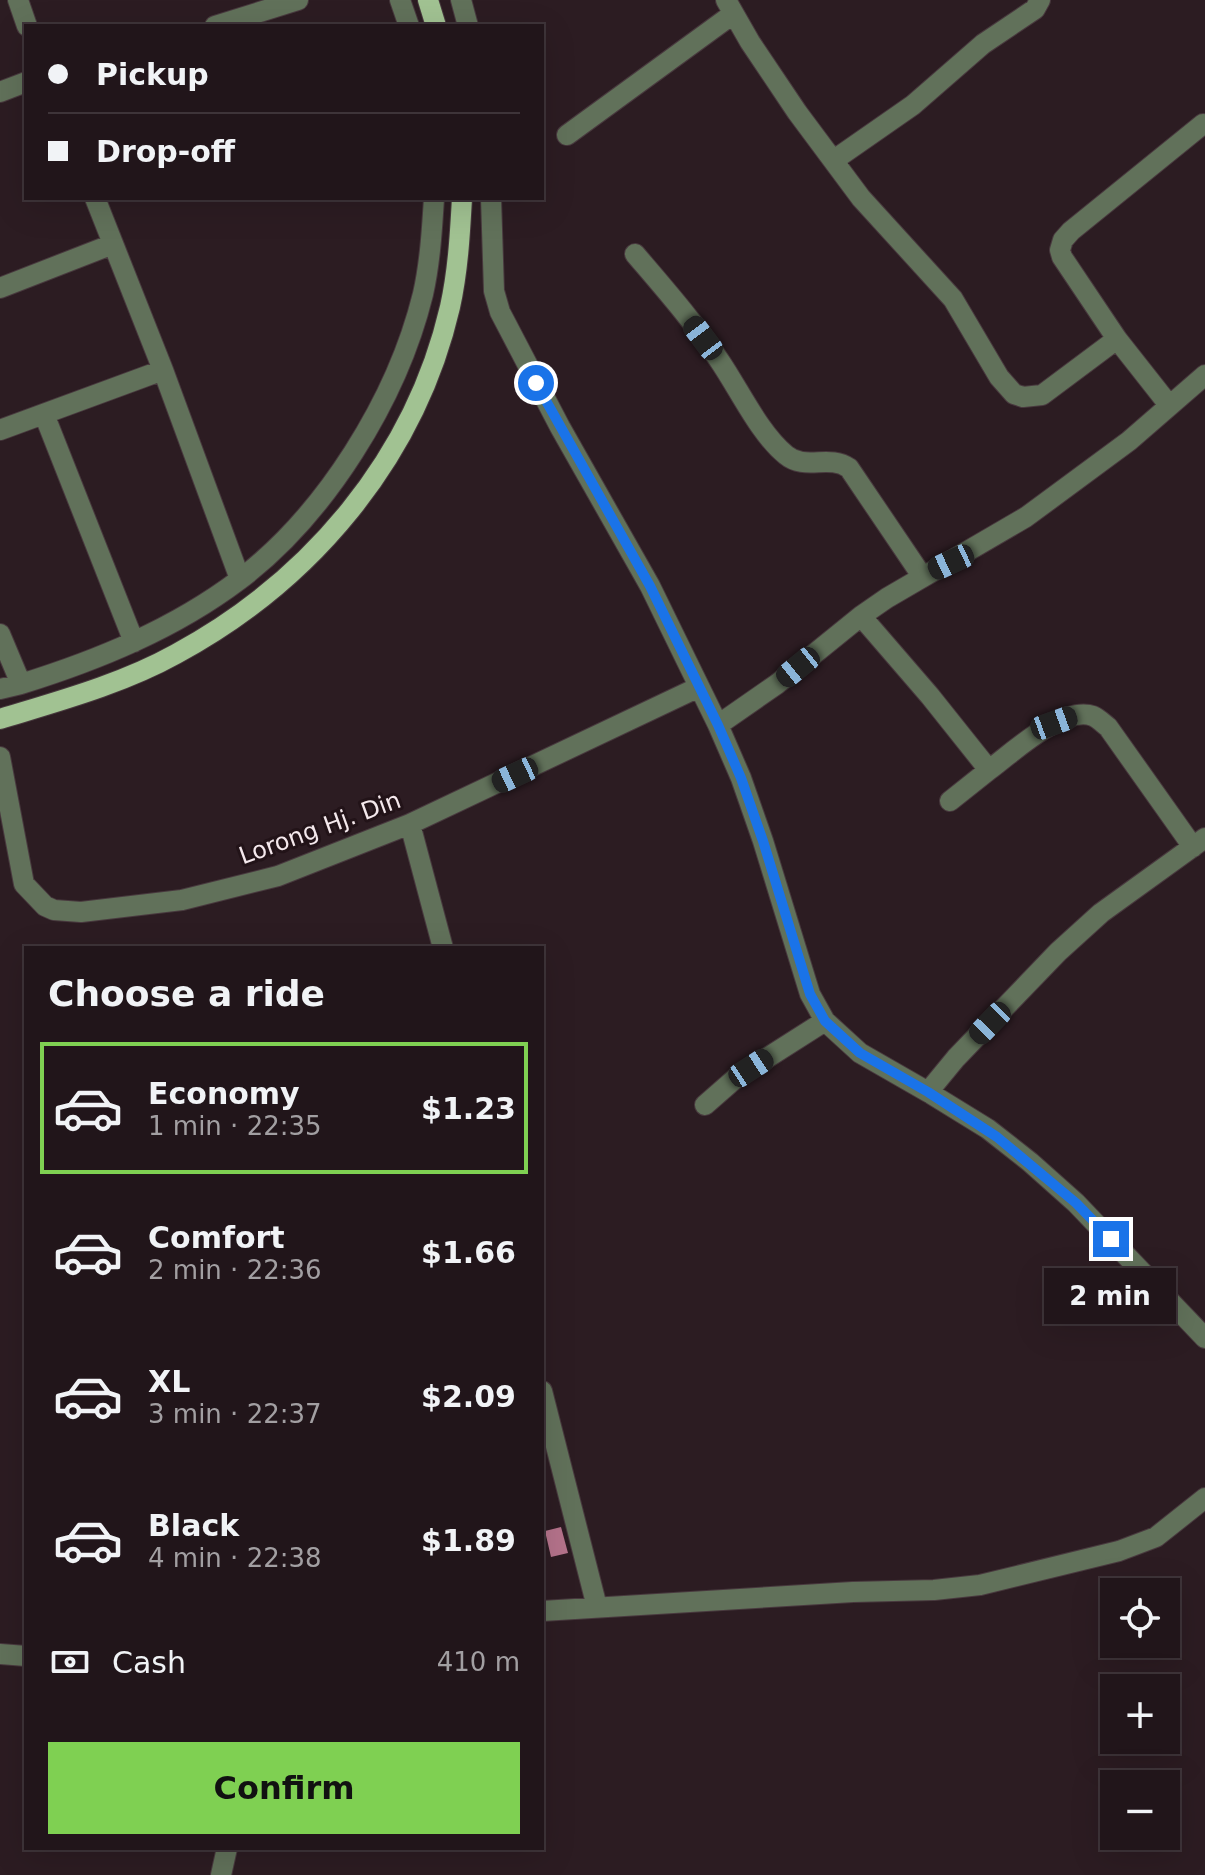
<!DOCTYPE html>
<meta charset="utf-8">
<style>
body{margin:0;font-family:"DejaVu Sans",sans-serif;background:#2d2227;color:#f1f3f6;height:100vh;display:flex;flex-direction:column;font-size:30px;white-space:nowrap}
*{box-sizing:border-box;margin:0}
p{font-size:26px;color:#a29fa2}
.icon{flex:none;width:44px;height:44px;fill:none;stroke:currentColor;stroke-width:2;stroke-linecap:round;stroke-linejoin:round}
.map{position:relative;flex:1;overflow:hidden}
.side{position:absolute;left:24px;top:946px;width:520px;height:904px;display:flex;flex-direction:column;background:#21151a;border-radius:0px;box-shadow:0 8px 32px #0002,0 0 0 2px #3e3439}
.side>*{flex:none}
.guide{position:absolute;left:24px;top:24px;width:520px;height:176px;border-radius:0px;box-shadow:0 8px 32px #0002,0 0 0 2px #3e3439;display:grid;align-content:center;height:176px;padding:0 24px;background:#21151a}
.fabs{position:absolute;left:1100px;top:1578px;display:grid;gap:16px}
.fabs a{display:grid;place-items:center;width:80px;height:80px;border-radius:0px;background:#21151a;box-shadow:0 8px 32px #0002,0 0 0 2px #3e3439;font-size:40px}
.end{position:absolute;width:36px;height:36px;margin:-18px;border:10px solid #1a73e8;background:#fff;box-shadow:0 0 0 4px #fff}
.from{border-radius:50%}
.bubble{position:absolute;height:56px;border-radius:0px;background:#21151a;box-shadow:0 8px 32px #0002,0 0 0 2px #3e3439;font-size:26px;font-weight:700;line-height:56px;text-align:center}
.car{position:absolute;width:24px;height:48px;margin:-24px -12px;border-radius:10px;box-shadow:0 0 6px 2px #0007;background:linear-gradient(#222 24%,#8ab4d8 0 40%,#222 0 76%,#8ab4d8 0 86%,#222 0)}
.guide b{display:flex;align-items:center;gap:28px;height:76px;font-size:30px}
.guide b+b{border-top:2px solid #3e3439}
.guide i{width:20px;height:20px;background:#f1f3f6}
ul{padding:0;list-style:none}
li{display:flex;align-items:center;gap:24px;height:132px;margin:0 16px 12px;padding:0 8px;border:4px solid transparent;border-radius:0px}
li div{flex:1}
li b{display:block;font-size:30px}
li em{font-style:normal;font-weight:700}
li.selected{border-color:#7fd052}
li>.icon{width:72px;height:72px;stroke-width:1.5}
h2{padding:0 24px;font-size:36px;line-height:96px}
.pay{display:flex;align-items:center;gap:20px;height:88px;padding:0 24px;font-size:30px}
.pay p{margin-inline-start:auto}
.button{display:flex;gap:16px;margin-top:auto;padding:16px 24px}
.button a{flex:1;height:92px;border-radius:0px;background:#7fd052;color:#111;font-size:32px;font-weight:700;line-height:92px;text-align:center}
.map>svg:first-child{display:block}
.building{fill:#b5738b}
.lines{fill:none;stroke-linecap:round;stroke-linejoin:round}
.minor-casing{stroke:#48393e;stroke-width:22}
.major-casing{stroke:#48393e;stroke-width:22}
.minor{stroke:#61715a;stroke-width:20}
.major{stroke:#a1c292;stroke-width:20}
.route{stroke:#1a73e8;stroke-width:10}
.labels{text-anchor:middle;stroke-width:6;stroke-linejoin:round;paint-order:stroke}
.street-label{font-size:24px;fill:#f4e8ec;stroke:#221318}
</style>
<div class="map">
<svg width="1205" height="1875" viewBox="0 0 1205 1875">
<rect width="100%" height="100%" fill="#2c1c22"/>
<path class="building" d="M561,1527L568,1553L551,1557L545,1531Z"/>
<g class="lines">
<defs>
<path id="minor" d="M18,0L27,26
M400,0L409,26
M461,0L468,26
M726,0L750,42L797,112L861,198L953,299L999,377L1014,394L1023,397L1042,395L1117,339
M215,26L298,0
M0,92L26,82
M567,135L733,14
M834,160L913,105L983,44L1035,9L1040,0
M95,198L163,370L240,579
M491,198L494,291L500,312L560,427L650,586L718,725L741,778L763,841L810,994L825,1021L860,1053L928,1092L988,1129L1030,1162L1076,1203L1205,1338
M635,254C664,288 694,322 719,360C739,389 759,433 786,455C805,471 829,454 849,468L922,576
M0,288L113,244
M1169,405L1117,339L1062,257L1060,250L1063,240L1071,231L1203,124
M44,414L134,642
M0,430L163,370
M861,616L930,696L989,770C1012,753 1063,705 1093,716C1098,718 1104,724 1108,727L1193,847
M0,634L21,684C98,660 174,629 239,580C325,515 397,400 423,294C430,263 432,230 434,198
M0,689L21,684
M718,725L777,684L861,616L887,598L1026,517L1129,441L1205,375
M0,757L24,884L45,906L54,910L81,912L182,900L278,876L410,824L699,687
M950,801L989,770
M410,824L443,948
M928,1092L956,1058L1058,952L1101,913L1205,838
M705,1105L737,1077L825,1021
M542,1391L597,1607
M542,1611L853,1592L934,1590L980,1585L1119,1551L1156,1537L1205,1498
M0,1654L26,1656
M221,1875L227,1848"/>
<path id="major" d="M428,0L436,26
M0,719C59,701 122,684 176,654C311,581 415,458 450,307C458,271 460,234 462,198"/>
</defs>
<use href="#minor" class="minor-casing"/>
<use href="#major" class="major-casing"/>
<use href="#minor" class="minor"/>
<use href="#major" class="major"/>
</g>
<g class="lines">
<path class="route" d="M536,383L650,586L718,725L741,778L763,841L810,994L825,1021L860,1053L928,1092L997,1137L1076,1203L1111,1239"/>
</g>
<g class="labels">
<g class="street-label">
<text transform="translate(320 828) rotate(-20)" y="8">Lorong Hj. Din</text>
</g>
</g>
</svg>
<div class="fabs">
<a><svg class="icon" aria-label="locate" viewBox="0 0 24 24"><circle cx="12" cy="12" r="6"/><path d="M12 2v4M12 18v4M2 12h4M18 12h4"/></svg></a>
<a>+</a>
<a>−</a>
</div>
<i class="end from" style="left:536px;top:383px"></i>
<i class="end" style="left:1111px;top:1239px"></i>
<div class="bubble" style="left:1044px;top:1268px;width:132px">2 min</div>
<i class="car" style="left:703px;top:338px;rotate:323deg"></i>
<i class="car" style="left:951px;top:562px;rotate:245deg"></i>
<i class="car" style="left:798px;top:667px;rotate:231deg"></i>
<i class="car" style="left:1054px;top:723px;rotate:70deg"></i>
<i class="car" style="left:515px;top:775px;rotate:245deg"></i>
<i class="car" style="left:990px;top:1023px;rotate:224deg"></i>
<i class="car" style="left:751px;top:1068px;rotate:57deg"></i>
<div class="guide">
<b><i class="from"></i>Pickup</b>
<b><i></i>Drop-off</b>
</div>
<section class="side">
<h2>Choose a ride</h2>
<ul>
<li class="selected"><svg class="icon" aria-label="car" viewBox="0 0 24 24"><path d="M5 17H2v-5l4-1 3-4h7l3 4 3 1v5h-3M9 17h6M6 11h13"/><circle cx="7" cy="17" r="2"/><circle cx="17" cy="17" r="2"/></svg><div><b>Economy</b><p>1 min · 22:35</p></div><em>$1.23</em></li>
<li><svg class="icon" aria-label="car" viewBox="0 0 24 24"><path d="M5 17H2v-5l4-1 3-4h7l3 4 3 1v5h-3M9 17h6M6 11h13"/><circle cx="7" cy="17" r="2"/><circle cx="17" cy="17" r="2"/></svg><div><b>Comfort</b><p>2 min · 22:36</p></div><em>$1.66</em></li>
<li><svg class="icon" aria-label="car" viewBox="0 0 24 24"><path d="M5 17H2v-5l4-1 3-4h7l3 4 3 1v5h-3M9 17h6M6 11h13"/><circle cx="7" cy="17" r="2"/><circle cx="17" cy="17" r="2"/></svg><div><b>XL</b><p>3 min · 22:37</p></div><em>$2.09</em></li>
<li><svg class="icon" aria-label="car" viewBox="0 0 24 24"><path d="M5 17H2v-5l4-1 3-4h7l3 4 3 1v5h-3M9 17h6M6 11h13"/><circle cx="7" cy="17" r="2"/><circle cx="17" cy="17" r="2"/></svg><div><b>Black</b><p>4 min · 22:38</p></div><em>$1.89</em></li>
</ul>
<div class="pay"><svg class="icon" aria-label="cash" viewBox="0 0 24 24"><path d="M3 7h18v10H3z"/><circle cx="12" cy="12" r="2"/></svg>Cash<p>410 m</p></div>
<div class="button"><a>Confirm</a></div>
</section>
</div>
